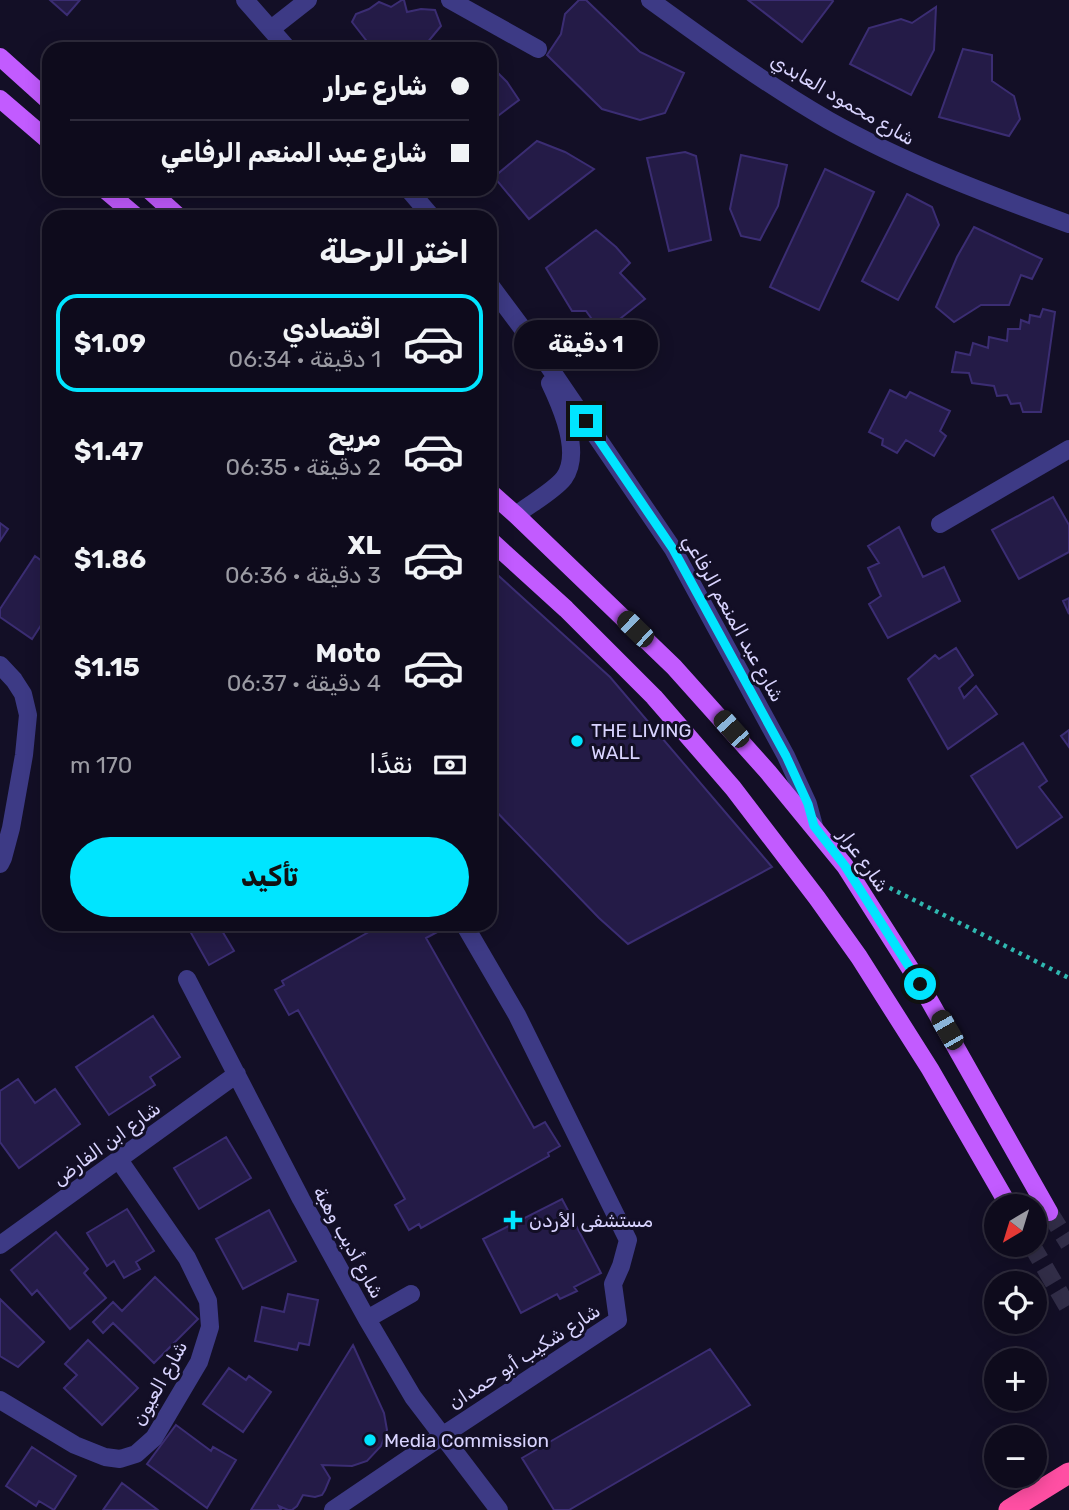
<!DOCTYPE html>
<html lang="ar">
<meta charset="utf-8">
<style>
body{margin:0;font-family:Rubik,Vazirmatn,sans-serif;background:#1c1929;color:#f1f3f6;direction:rtl;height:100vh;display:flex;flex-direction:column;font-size:26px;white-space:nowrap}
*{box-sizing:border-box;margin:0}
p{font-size:23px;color:#9b9ba3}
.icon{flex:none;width:38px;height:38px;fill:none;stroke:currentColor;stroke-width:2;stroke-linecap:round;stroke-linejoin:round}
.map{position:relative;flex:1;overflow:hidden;direction:ltr}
.side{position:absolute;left:42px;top:210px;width:455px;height:721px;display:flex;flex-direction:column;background:#0e0b1c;border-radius:21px;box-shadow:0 4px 18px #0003,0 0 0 2px #2e2b3b;direction:rtl}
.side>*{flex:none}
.top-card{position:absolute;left:42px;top:42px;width:455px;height:154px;border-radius:21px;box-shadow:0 4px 18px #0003,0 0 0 2px #2e2b3b;direction:rtl;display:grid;align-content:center;height:154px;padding:0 28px;background:#0e0b1c}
.needle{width:46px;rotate:218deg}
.fabs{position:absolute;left:984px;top:1194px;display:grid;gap:14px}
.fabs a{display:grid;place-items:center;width:63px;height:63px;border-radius:50%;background:#0e0b1c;box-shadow:0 4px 18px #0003,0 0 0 2px #2e2b3b;font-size:35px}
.end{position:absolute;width:32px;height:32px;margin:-16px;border:9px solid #00e5ff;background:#111;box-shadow:0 0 0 4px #111}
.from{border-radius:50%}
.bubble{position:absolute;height:49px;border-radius:24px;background:#0e0b1c;box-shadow:0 4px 18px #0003,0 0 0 2px #2e2b3b;font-size:23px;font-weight:700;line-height:49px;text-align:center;direction:rtl}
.car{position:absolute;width:21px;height:42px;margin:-21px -10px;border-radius:9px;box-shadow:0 0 5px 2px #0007;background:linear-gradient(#222 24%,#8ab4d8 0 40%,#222 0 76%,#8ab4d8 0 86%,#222 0)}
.top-card b{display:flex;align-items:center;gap:24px;height:66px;font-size:26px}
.top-card b+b{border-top:2px solid #2e2b3b}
.top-card i{width:18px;height:18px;background:#f1f3f6}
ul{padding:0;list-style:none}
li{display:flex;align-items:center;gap:21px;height:98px;margin:0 14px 10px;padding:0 14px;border:4px solid transparent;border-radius:21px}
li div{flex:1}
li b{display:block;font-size:26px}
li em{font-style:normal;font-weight:700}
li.on{border-color:#00e5ff}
li>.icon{width:63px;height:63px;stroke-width:1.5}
h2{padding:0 28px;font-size:32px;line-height:84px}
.pay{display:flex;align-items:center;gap:18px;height:77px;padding:0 28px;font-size:26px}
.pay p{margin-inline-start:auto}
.button{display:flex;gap:14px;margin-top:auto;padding:14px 28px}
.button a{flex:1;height:80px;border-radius:42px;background:#00e5ff;color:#111;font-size:28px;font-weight:700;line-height:80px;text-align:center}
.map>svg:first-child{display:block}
.building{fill:#241b47;stroke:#3b2d73;stroke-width:2}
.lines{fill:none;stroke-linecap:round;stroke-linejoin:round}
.major-tunnel{stroke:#312d47;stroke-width:18;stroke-dasharray:18 9;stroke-linecap:butt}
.path{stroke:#2fb8b0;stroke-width:4.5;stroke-dasharray:3.5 5;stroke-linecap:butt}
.minor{stroke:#3d3a85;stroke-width:18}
.major{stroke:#c25bff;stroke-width:18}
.highway{stroke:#ff4fa3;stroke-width:21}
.route{stroke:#00e5ff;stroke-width:9}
.poi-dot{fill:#00e5ff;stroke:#130f26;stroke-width:2.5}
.labels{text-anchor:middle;stroke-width:6;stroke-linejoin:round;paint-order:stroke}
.street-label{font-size:19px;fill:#d9d4ff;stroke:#130f26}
.poi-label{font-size:19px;fill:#d9d4ff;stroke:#130f26;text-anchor:start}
</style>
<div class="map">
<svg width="1069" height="1510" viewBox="0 0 1069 1510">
<rect width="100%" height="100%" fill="#130f26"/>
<path class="building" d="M50,0H80L67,15Z
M402,0H404L407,12L421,9L435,10L441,26L422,49H373L352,22L356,14L369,9L379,2L391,7Z
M579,0H586L640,52L684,73L665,113L640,120L602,109L547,55L561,34L565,14Z
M748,0H832L833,1L802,42Z
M936,7L934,50L911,95L850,64L869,28L901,19L912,23Z
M963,49L992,55V81L1014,96L1020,119L1009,136L939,117Z
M490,65L507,82L519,100L490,122Z
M537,141L565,152L594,169L529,219L494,177Z
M685,152L696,156L711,240L669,251L647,158Z
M741,155L787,165L778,206L760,240L741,236L730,209Z
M825,169L874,192L819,310L770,287Z
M907,194L932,207L939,225L898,300L862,281Z
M974,227L1042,259L1032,279L1021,275L1009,305H981L954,322L936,307L957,257Z
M596,230L616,247L630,263L620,273L645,299L602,333L586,311H572L546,268Z
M1043,309L1055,312L1041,412H1023L1020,403L1011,404L1007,395L997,396L994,386L972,383L969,373L952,372L956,352L970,355L973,343L988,348L989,337L1007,341L1008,329H1020L1021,320L1029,323L1030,315L1040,317Z
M890,390L906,398L910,392L950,411L940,431L946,436L934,456L906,440L897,453L882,445L883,439L869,432Z
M1053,497L1069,525V552L1019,579L992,530Z
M0,523L8,529L0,541Z
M899,527L923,577L944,567L960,601L888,638L869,604L881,596L868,568L879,563L868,546Z
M35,556L49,566V613L32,639L0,617V609Z
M490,568L610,677L772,867L628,944L599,918L490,805Z
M1069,598V614L1063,601Z
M956,648L973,675L959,688L964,698L976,686L997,714L948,749L908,679L935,655L939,659Z
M1069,730V747L1061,736Z
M1023,743L1047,781L1039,787L1062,817L1017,848L971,776Z
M186,924H218L234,951L209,965Z
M383,924H438L441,930L426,938L534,1128L545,1122L560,1146L548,1153L549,1156L421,1228L419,1224L409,1230L395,1205L405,1199L298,1010L289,1015L275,990L284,985L282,981Z
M153,1016L180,1057L150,1077L155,1085L109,1115L76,1067Z
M18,1079L35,1103L55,1089L80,1124L19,1168L0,1142V1091Z
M226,1137L251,1178L199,1209L174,1168Z
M562,1199L601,1273L574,1287L577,1291L560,1299L557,1294L521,1313L483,1239Z
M127,1209L154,1251L136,1262L140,1269L124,1278L114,1261L107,1266L87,1233Z
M269,1210L296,1261L243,1289L216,1239Z
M56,1232L88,1269L84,1273L106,1298L70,1329L37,1290L32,1295L11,1270Z
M155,1277L198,1319L154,1363L113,1323L103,1333L93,1322L113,1302L122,1311Z
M288,1294L318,1300L309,1345L299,1343L297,1350L255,1341L262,1307L284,1312Z
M0,1299L44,1342L18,1367L0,1356Z
M88,1340L138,1388L102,1425L64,1388L77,1375L65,1364Z
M353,1345L384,1413L387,1430L381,1446L367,1461L352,1466L322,1465L330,1478L325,1490L322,1495L315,1497L303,1495L297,1506L292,1510H288L279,1506L281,1510H251Z
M710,1349L750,1405L569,1510H554L522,1458Z
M229,1368L246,1380L249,1376L271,1392L243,1432L203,1404Z
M176,1425L211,1451L213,1447L236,1460L207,1508L147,1464Z
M32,1447L76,1476L54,1510L39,1501L36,1506L6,1486Z
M122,1483L158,1510H103Z"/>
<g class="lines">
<path class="major-tunnel" d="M1049,1212L1069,1244
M1031,1244L1069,1309"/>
<path class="path" d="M882,884L1069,978"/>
<path class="minor" d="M245,0L288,49
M450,0L538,49
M650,0C708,42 766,84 828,120C904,163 987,194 1069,224
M271,29L308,0
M408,189L432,217
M490,285L528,336L673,549L786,756L808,804L814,826
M516,515C530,504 554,491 564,478C582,453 562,408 550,383
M940,524L1069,449
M0,665L14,680L23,694L28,715L24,755L11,828L3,858L0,864
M187,979L301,1199L367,1319L413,1397L499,1510
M0,1245L237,1074
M367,1319L411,1294
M0,1400L75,1445L105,1457L120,1459L136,1454L154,1438L199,1362L210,1327L208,1301L187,1258L119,1160
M333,1510L442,1436L618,1320L613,1284L621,1266L628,1240L517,1015L464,924"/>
<path class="major" d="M0,57L49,101
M0,99L49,141
M104,189L137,217
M148,189L179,217
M490,492L516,515L674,667L768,772L845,866L920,984L1049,1212
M490,540L566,609L654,697L733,788L817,898L859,957L930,1069L1009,1206"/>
<path class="highway" d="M1009,1510L1069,1473"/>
</g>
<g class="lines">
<path class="route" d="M586,421L673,549L786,756L808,804L814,826L845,866L920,984"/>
</g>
<g class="poi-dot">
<circle cx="577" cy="741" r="7"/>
<path d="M509.5 1209.5h7v7h7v7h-7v7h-7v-7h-7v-7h7z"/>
<circle cx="370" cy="1440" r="7"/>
</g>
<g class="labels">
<g class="street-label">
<text transform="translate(843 99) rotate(30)" y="7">شارع محمود العابدي</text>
<text transform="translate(734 618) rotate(61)" y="7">شارع عبد المنعم الرفاعي</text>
<text transform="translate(864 860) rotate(55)" y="7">شارع عرار</text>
<text transform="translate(106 1143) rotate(-36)" y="7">شارع ابن الفارض</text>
<text transform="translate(349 1242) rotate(61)" y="7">شارع أديب وهبة</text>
<text transform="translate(524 1356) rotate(-33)" y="7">شارع شكيب أبو حمدان</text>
<text transform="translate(159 1383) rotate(-61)" y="7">شارع العيون</text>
</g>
<g class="poi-label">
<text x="591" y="737">THE LIVING<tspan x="591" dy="22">WALL</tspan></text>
<text x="529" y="1227">مستشفى الأردن</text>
<text x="384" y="1447">Media Commission</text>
</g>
</g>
</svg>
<div class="fabs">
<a><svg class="needle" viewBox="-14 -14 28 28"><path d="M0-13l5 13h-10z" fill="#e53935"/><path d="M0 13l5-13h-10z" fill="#9b9ba3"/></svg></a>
<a><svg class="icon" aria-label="locate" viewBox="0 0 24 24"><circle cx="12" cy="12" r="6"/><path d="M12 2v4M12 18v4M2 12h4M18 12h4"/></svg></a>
<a>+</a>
<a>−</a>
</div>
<i class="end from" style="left:920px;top:984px"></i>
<i class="end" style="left:586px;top:421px"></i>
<div class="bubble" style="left:514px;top:320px;width:144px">1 دقيقة</div>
<i class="car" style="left:635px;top:629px;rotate:314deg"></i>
<i class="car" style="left:731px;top:729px;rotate:318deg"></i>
<i class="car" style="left:947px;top:1030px;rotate:330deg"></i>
<div class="top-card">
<b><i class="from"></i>شارع عرار</b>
<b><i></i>شارع عبد المنعم الرفاعي</b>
</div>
<section class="side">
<h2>اختر الرحلة</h2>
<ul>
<li class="on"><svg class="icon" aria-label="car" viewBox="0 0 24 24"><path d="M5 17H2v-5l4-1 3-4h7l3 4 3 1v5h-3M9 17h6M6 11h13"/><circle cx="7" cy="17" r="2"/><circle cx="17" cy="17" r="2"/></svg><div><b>اقتصادي</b><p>1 دقيقة · 06:34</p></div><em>$1.09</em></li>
<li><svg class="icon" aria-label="car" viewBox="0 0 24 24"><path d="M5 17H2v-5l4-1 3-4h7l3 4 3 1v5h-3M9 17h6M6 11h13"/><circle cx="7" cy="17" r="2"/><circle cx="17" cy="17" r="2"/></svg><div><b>مريح</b><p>2 دقيقة · 06:35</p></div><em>$1.47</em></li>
<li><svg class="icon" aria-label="car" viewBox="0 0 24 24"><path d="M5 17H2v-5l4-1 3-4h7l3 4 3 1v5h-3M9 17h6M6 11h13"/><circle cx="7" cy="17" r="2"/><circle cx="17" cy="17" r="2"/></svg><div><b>XL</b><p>3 دقيقة · 06:36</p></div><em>$1.86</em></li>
<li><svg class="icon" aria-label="car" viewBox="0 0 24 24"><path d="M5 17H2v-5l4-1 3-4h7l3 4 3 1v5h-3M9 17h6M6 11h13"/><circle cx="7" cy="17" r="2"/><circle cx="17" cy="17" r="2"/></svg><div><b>Moto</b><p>4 دقيقة · 06:37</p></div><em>$1.15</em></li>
</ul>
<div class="pay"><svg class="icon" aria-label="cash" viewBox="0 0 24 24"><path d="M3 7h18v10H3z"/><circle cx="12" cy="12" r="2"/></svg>نقدًا<p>170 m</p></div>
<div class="button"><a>تأكيد</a></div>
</section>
</div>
